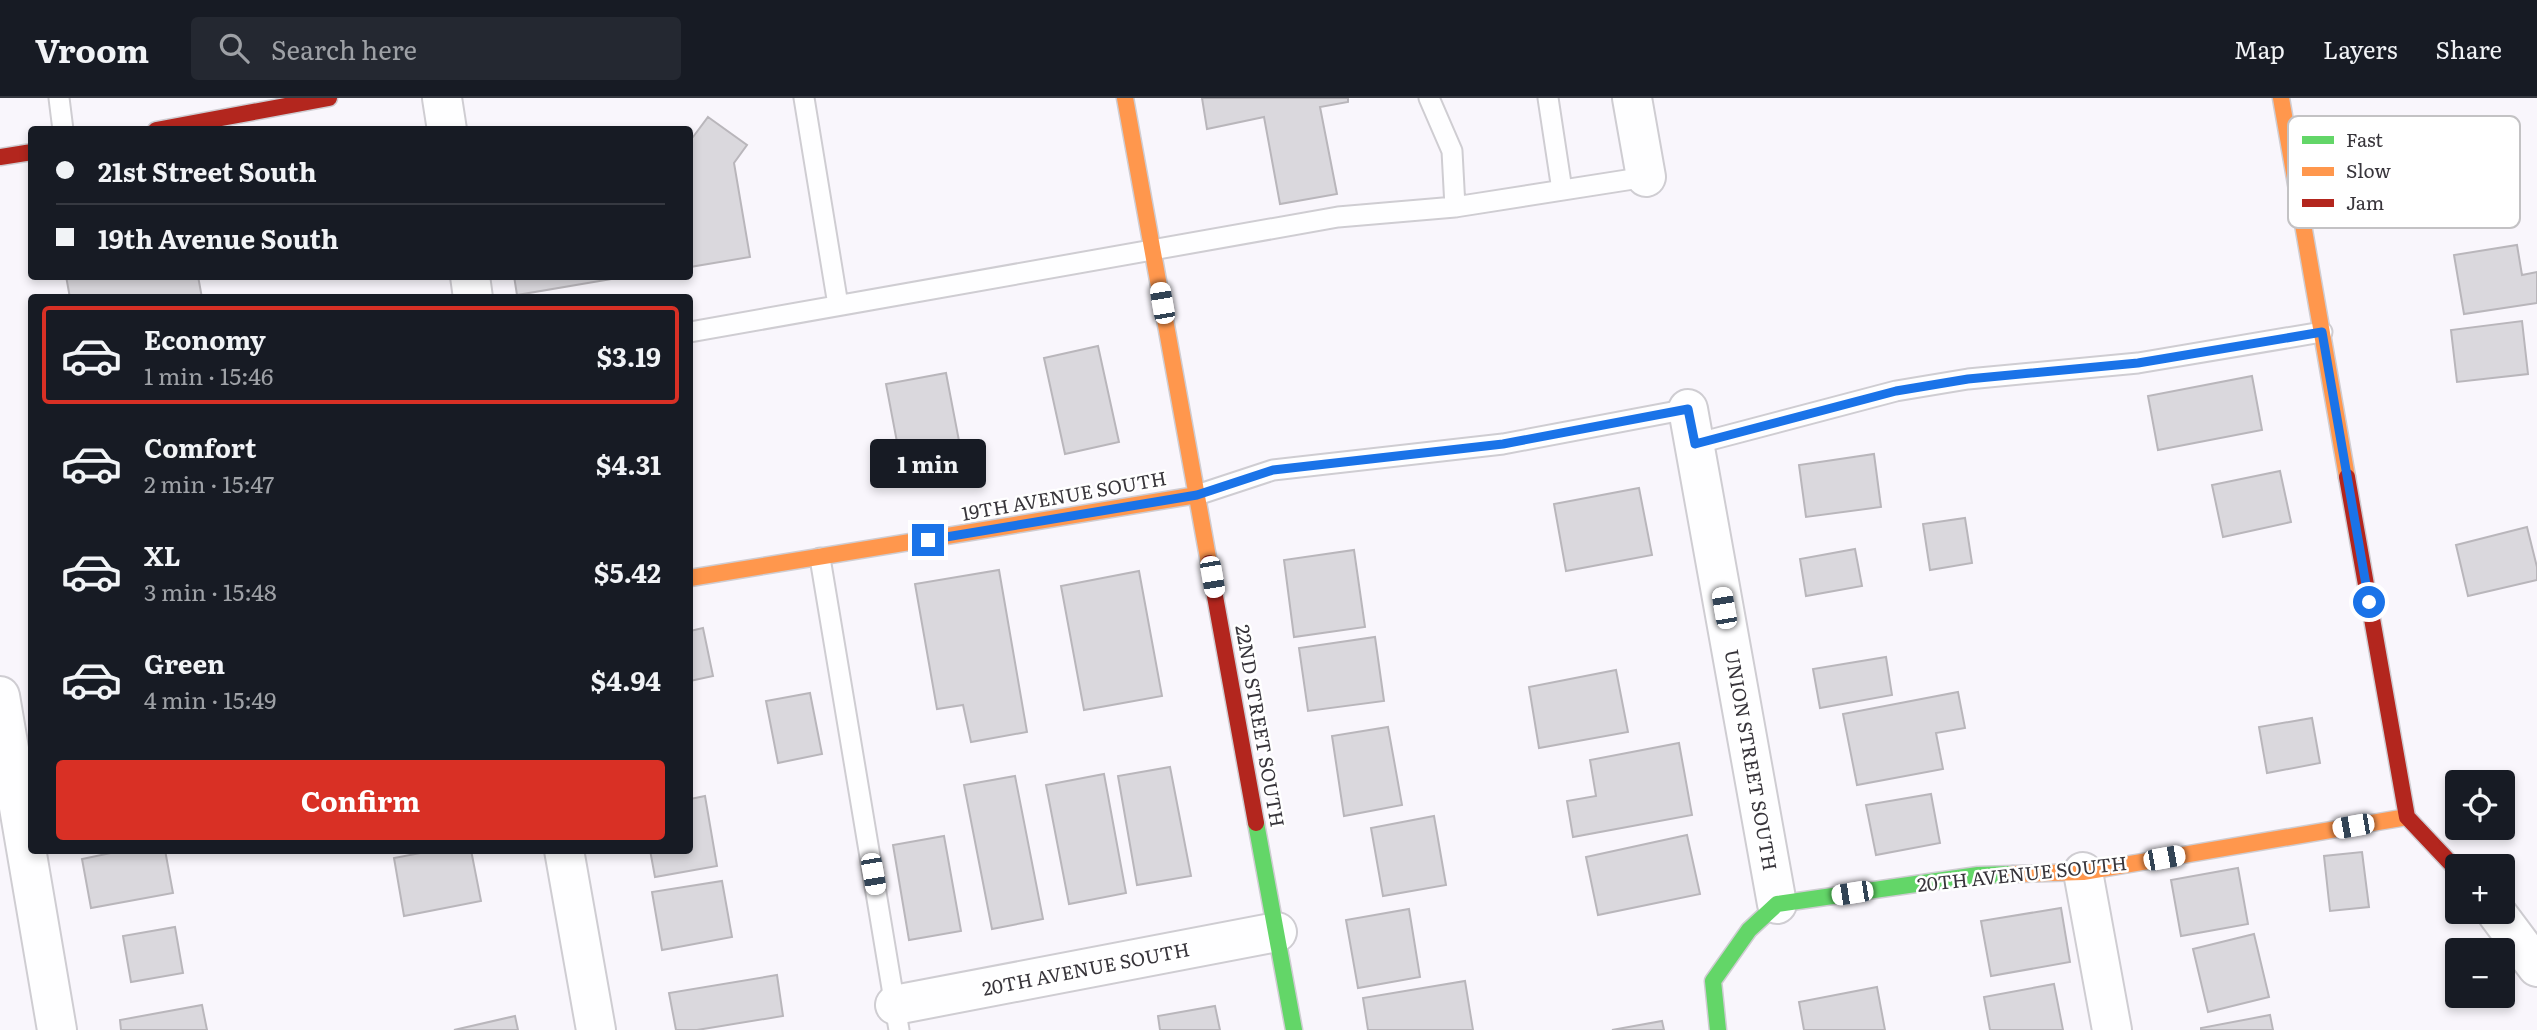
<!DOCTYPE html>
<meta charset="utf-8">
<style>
body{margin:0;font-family:Literata,serif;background:#242831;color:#f1f3f6;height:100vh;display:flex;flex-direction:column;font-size:26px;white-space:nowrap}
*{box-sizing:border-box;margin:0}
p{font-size:23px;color:#9ea1a6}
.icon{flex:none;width:38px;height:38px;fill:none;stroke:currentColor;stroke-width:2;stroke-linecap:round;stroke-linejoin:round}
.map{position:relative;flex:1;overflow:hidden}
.panel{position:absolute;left:28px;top:196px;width:665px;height:560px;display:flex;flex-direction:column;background:#171b24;border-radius:7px;box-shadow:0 4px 10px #0003}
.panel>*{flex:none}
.hud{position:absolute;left:28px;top:28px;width:665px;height:154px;border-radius:7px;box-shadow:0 4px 10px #0003;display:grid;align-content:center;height:154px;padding:0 28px;background:#171b24}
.controls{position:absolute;left:2445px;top:672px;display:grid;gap:14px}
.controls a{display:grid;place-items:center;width:70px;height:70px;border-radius:7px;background:#171b24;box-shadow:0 4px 10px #0003;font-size:35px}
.end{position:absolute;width:32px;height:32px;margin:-16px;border:9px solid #1a73e8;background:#fff;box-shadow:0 0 0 4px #fff}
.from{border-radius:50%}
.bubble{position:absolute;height:49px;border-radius:7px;background:#171b24;box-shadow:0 4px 10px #0003;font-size:23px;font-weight:700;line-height:49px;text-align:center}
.car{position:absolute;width:21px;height:42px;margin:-21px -10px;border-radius:9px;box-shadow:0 0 5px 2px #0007;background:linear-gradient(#fff 24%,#345 0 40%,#fff 0 76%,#345 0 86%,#fff 0)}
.hud b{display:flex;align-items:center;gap:24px;height:66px;font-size:26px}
.hud b+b{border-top:2px solid #363941}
.hud i{width:18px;height:18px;background:#f1f3f6}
ul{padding:12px 0 0;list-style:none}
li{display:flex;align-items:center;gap:21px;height:98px;margin:0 14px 10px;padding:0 14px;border:4px solid transparent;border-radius:7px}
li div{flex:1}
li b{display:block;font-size:26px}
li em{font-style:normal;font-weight:700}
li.on{border-color:#d93025}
li>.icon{width:63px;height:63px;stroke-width:1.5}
.action{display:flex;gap:14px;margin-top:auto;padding:14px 28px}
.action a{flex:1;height:80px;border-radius:7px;background:#d93025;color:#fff;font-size:28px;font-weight:700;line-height:80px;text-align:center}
header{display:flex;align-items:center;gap:42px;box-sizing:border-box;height:98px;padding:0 35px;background:#171b24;border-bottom:2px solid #363941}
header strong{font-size:33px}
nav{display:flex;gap:38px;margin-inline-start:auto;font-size:24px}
.search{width:490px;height:63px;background:#242831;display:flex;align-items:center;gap:18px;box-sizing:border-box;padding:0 24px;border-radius:7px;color:#9ea1a6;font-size:26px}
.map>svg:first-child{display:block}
.building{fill:#dad8dd;stroke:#b9b6bb;stroke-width:2}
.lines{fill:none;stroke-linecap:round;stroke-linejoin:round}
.lane-casing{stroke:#cfcdd2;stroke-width:23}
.street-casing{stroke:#cfcdd2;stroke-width:42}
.fast-casing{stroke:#cfcdd2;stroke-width:19}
.slow-casing{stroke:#cfcdd2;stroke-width:19}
.jam-casing{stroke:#cfcdd2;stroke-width:19}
.lane{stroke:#fefeff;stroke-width:19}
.street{stroke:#fefeff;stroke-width:38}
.fast{stroke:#63d668;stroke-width:16}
.slow{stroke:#ff974d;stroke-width:16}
.jam{stroke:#b3261e;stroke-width:16}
.route{stroke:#1a73e8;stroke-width:9}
.labels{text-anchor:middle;stroke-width:5;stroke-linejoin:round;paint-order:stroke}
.street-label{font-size:19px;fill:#38353b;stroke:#fff}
.key{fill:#fff;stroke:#c3c2c4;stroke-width:2}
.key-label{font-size:19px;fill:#38353b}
</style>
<header>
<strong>Vroom</strong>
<div class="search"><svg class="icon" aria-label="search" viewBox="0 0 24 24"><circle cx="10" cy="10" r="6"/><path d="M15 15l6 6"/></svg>Search here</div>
<nav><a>Map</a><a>Layers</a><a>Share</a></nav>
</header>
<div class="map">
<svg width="2537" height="932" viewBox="0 0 2537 932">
<rect width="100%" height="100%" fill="#f9f6fc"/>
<path class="building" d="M1202,0H1348V4L1320,9L1337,96L1280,106L1264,19L1207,31Z
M708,19L747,47L734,65L750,159L690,169V40L693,39Z
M2517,147L2522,177L2537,174V205L2464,216L2454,157Z
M66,178H198L202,200H70Z
M514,178H629L517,197Z
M2522,223L2528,276L2457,284L2451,232Z
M1098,248L1119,344L1065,356L1044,260Z
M946,275L964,369L904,381L886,286Z
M2252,278L2262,332L2158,352L2148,298Z
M1874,356L1881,409L1806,419L1799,367Z
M2280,373L2291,424L2223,439L2212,387Z
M1639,390L1652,457L1566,473L1554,406Z
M1965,420L1972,465L1930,472L1923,426Z
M2527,429L2537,469V482L2468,498L2456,447Z
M1855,451L1862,488L1806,498L1800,461Z
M1354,452L1365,529L1294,539L1284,462Z
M999,472L1027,634L971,644L963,607L937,611L915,486Z
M1139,473L1162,598L1084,612L1061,488Z
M703,530L713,578L690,583V533Z
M1375,539L1384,603L1308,613L1299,550Z
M1886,559L1892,597L1820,610L1813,571Z
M1616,572L1628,634L1539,650L1529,589Z
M1958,594L1965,630L1936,635L1943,671L1857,687L1843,616Z
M810,595L822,656L778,665L766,603Z
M2312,620L2320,665L2267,675L2259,629Z
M1388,629L1402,707L1344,718L1332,638Z
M1679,645L1692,717L1573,739L1567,703L1596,698L1590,662Z
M1170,669L1191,778L1137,787L1118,678Z
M1104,676L1126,795L1069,806L1046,687Z
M1015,678L1043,821L992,831L964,687Z
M1931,696L1940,745L1876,757L1866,707Z
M705,698L717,768L655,779L650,752H690V701Z
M1434,718L1446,787L1383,798L1371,730Z
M1687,737L1700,796L1598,817L1586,759Z
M944,738L961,833L909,842L893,747Z
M125,752H165L173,795L91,810L82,761Z
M436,752H471L481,803L404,818L394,760Z
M2362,754L2369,809L2330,813L2324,758Z
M2238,770L2248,826L2181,838L2171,782Z
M722,783L732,839L662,852L652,794Z
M2061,810L2070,864L1991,878L1981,823Z
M1409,811L1420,879L1358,890L1346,822Z
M175,829L183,875L131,884L123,838Z
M2254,836L2269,899L2208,914L2193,851Z
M777,877L783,918L697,932H676L669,895Z
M1465,883L1473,932H1368L1363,900Z
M2054,886L2063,932H1990L1984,899Z
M1877,889L1885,932H1804L1799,904Z
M202,907L207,932H121L120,922Z
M1215,908L1220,932H1160L1158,918Z
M2270,917L2273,932H2201V930Z
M515,918L518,932H454Z
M1662,923L1664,932H1612Z"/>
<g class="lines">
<defs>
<path id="lane" d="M59,0L63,32
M804,0L838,207
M1429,0L1452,53L1455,109
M1548,0L1562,92
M690,234L1338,119L1455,109L1646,79
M1695,346L1896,293L1968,281L2138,265L2322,234
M1197,397L1273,372L1503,346L1688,311
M820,460L899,932"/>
<path id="street" d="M442,0L447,32
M1632,0L1646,79
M470,178L473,200
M1688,311L1777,806
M0,598L57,932
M564,752L596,932
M2083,774L2112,932
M2496,814L2537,869
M895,907L1277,834"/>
<path id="fast" d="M1256,725L1294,932
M1718,932L1713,883L1749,832L1777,806L1978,777L2013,776"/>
<path id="slow" d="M1125,0L1209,465
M2281,0L2347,379
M690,480L1197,397
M2013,776L2083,774L2407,719"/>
<path id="jam" d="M156,32L329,0
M0,59L32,54
M2347,379L2407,719L2457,772
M1209,465L1256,725"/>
</defs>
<use href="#lane" class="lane-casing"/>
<use href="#street" class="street-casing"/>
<use href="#fast" class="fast-casing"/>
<use href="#slow" class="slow-casing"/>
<use href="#jam" class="jam-casing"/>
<use href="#lane" class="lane"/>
<use href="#street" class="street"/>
<use href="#fast" class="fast"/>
<use href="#slow" class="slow"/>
<use href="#jam" class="jam"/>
</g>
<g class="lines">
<path class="route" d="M928,442L1197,397L1273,372L1503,346L1688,311L1695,346L1896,293L1968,281L2138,265L2322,234L2369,504"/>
</g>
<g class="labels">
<g class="street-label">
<text transform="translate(1064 398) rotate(-10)" y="7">19TH AVENUE SOUTH</text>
<text transform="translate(1260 628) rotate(80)" y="7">22ND STREET SOUTH</text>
<text transform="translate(1751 662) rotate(80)" y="7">UNION STREET SOUTH</text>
<text transform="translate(2022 776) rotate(-6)" y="7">20TH AVENUE SOUTH</text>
<text transform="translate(1086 871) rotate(-11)" y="7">20TH AVENUE SOUTH</text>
</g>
</g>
<rect x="2288" y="18" width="232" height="112" rx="10" class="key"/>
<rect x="2302" y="38" width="32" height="8" fill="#63d668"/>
<rect x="2302" y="69" width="32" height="9" fill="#ff974d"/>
<rect x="2302" y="101" width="32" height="8" fill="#b3261e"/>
<g class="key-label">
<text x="2346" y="49">Fast</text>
<text x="2346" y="80">Slow</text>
<text x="2346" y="112">Jam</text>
</g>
</svg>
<div class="controls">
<a><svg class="icon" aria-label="locate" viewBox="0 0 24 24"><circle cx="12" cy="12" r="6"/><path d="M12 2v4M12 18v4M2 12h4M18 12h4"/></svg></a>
<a>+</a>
<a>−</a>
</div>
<i class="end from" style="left:2369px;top:504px"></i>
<i class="end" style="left:928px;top:442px"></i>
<div class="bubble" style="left:870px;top:341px;width:116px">1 min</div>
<i class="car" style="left:1162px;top:205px;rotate:350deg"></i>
<i class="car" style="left:1212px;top:479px;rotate:170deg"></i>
<i class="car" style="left:1724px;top:510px;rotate:350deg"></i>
<i class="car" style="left:2353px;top:728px;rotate:260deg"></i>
<i class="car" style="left:2164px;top:760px;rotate:80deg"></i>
<i class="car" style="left:873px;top:776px;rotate:170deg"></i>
<i class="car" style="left:1852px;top:795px;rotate:261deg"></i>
<div class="hud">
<b><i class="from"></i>21st Street South</b>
<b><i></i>19th Avenue South</b>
</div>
<section class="panel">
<ul>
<li class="on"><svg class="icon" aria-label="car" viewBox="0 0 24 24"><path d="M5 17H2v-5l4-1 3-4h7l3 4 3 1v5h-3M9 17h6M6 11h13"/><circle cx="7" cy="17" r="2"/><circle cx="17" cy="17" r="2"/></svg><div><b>Economy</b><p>1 min · 15:46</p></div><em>$3.19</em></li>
<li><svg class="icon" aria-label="car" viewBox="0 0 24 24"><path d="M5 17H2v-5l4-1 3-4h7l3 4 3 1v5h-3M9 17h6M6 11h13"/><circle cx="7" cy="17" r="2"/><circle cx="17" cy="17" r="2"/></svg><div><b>Comfort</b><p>2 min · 15:47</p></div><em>$4.31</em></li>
<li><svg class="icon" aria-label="car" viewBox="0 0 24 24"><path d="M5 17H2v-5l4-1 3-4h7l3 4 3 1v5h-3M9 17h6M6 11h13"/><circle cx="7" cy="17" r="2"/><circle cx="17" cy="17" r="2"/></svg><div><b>XL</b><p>3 min · 15:48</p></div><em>$5.42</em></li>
<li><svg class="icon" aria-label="car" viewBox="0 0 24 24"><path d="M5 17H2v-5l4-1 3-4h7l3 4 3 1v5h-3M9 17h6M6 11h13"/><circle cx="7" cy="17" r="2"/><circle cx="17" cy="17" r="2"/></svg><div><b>Green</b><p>4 min · 15:49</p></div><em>$4.94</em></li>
</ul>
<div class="action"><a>Confirm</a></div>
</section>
</div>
